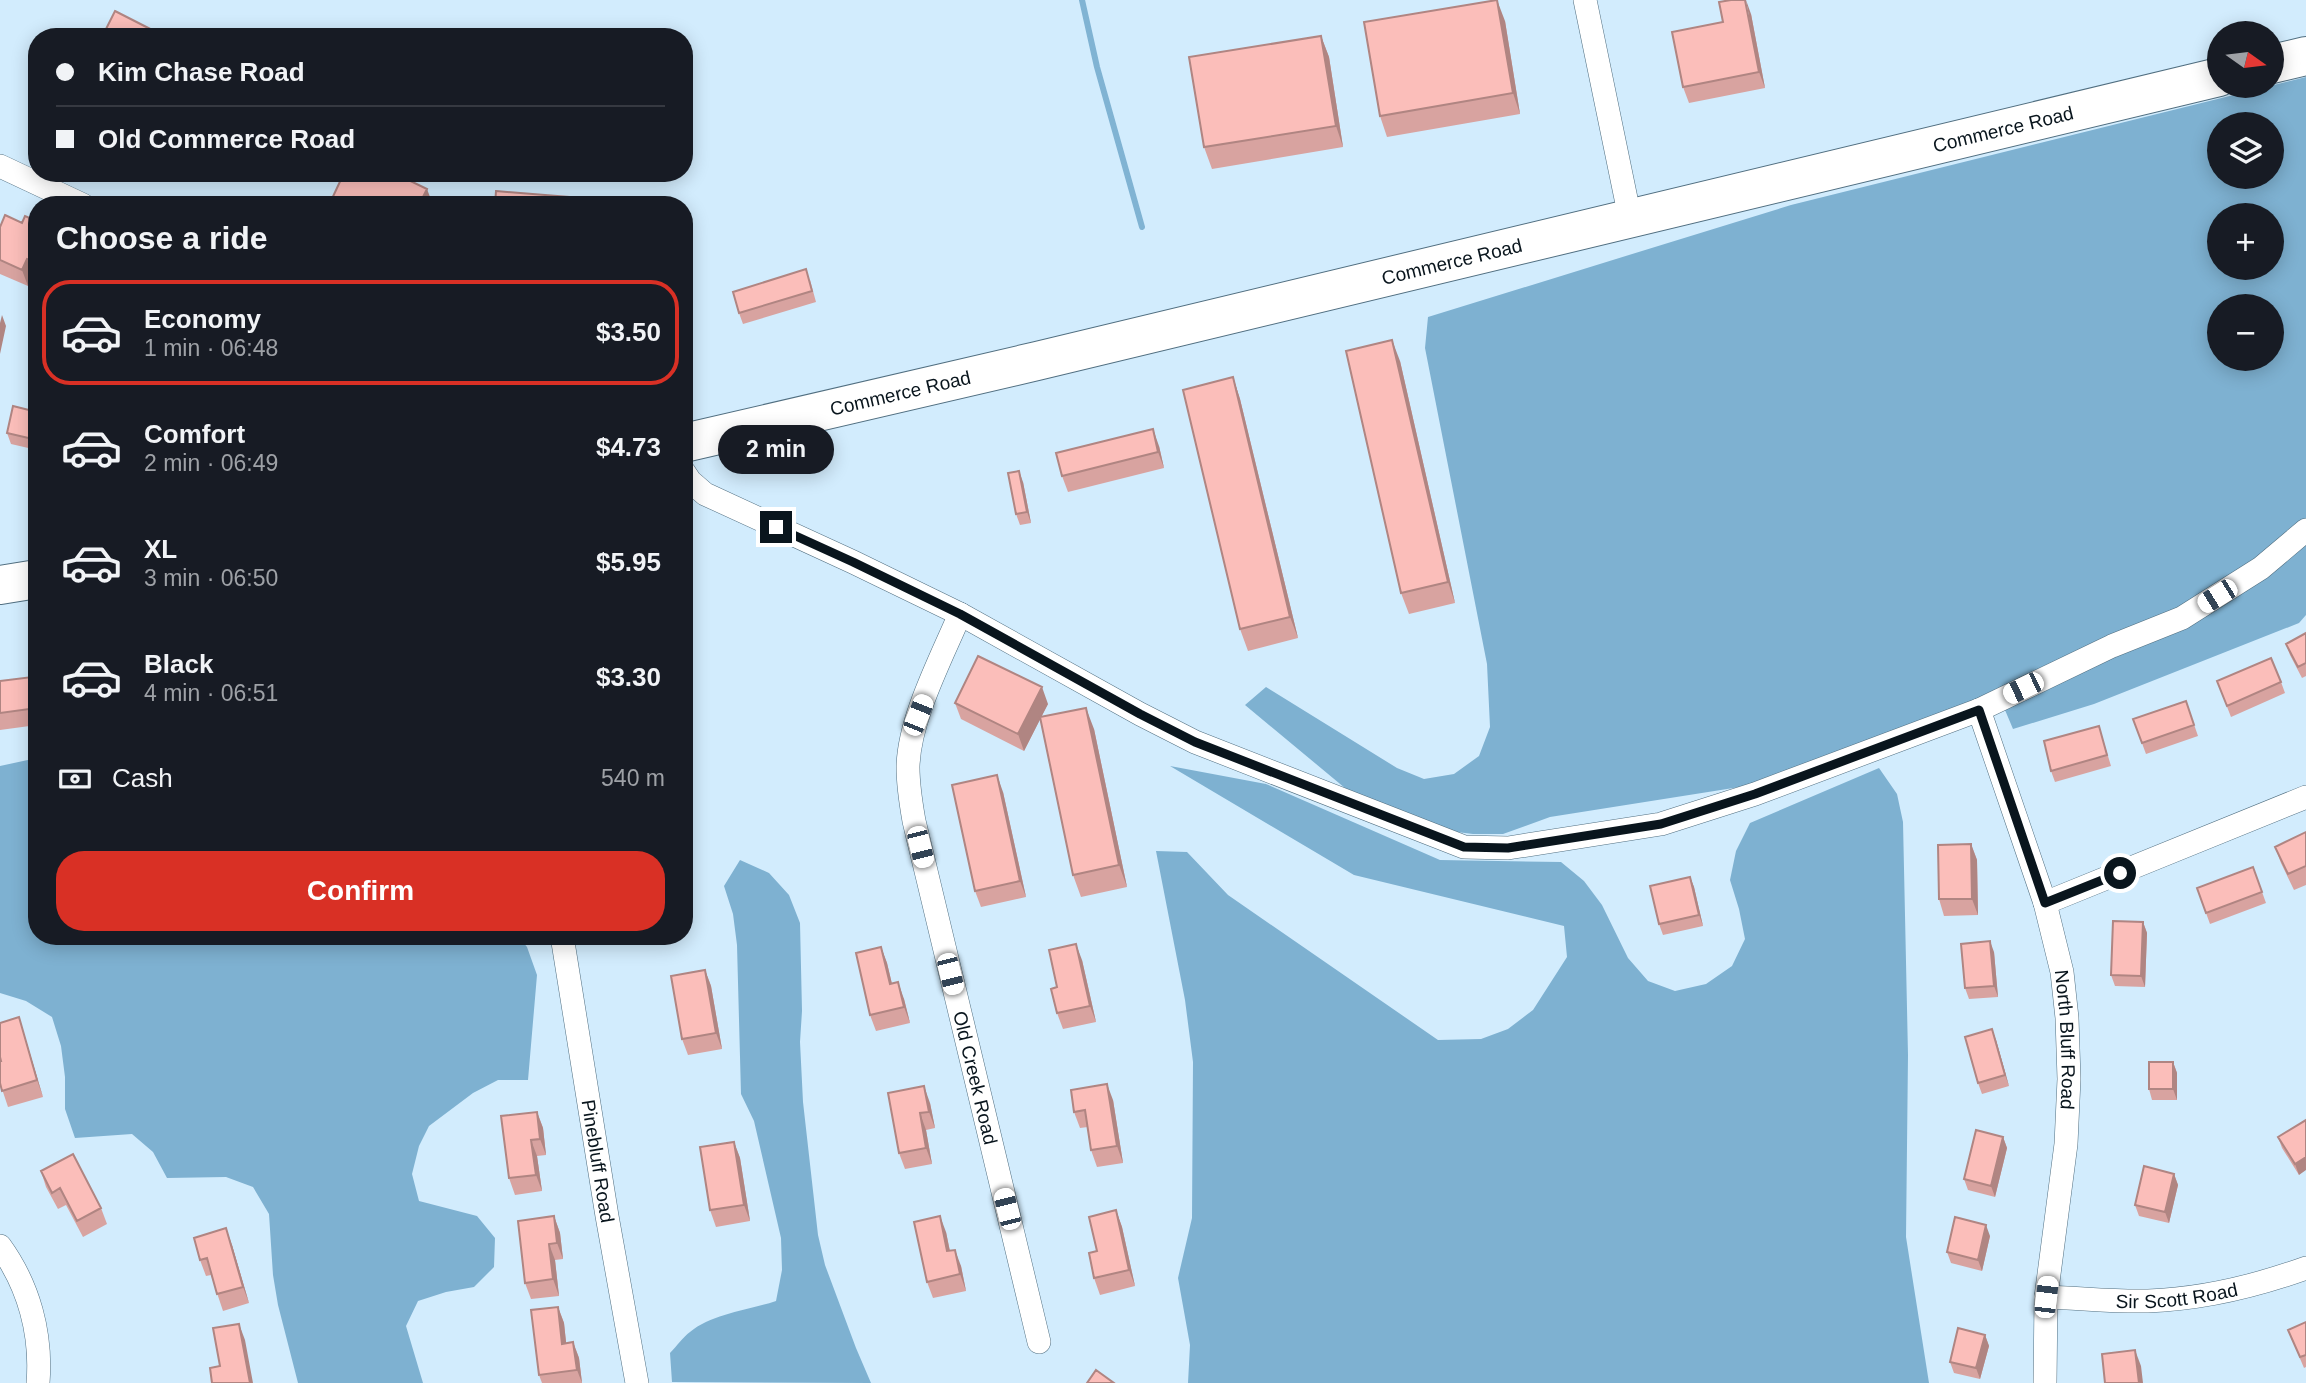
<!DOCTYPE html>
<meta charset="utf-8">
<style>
body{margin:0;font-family:Helvetica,sans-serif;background:#242831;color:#f1f3f6;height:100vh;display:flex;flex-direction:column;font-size:26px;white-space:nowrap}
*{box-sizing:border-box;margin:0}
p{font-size:23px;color:#9ea1a6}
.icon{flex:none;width:38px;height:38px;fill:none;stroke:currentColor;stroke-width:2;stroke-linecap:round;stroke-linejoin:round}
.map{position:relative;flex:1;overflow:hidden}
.details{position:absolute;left:28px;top:196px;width:665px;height:749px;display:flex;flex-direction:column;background:#171b24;border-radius:28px;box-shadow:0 4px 18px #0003}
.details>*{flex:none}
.guide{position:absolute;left:28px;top:28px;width:665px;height:154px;border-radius:28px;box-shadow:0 4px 18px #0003;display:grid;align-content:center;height:154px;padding:0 28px;background:#171b24}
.needle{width:46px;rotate:104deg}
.controls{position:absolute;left:2207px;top:21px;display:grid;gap:14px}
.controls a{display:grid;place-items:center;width:77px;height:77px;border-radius:50%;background:#171b24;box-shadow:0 4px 18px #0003;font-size:35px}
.end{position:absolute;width:32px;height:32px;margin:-16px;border:9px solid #09151d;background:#fff;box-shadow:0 0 0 4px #fff}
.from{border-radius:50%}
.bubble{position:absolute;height:49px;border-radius:24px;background:#171b24;box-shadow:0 4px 18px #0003;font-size:23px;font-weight:700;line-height:49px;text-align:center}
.car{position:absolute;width:21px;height:42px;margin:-21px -10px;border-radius:9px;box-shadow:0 0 5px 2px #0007;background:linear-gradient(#fff 24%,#345 0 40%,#fff 0 76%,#345 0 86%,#fff 0)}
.guide b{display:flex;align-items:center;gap:24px;height:66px;font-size:26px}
.guide b+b{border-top:2px solid #363941}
.guide i{width:18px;height:18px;background:#f1f3f6}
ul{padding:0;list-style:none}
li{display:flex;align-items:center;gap:21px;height:105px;margin:0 14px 10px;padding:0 14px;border:4px solid transparent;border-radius:28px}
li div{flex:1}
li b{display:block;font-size:26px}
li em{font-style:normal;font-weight:700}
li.active{border-color:#d93025}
li>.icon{width:63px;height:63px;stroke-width:1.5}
h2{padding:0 28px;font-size:32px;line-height:84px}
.pay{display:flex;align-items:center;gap:18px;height:77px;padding:0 28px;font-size:26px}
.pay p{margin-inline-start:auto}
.action{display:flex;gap:14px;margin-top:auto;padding:14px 28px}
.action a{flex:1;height:80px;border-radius:28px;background:#d93025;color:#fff;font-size:28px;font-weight:700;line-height:80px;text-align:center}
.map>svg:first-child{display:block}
.forest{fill:#7eb1d1;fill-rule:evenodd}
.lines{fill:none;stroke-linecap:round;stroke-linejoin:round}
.stream{stroke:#80b3d3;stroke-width:6}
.street-casing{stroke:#516f81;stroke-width:24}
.highway-casing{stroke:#516f81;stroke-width:40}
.street{stroke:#fff;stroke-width:23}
.highway{stroke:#fff;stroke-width:38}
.wall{fill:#d8a3a0}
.shaded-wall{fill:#b08582}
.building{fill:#fbbeba;stroke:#b08582;stroke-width:2}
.route{stroke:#09151d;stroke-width:9}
.labels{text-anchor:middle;stroke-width:5;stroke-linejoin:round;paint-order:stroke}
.street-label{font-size:19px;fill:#09151d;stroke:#fff}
</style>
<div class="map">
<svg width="2306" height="1383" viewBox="0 0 2306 1383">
<rect width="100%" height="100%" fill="#d2ecfd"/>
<path class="forest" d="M2306,77V615L2299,623L2094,704L2013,729L1997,691L1746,786L1550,817L1503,834H1473L1417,827L1363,803L1245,705L1266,687L1397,768L1424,779L1454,774L1479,756L1490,727L1487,664L1425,348L1428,317L1791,205ZM2219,124H2272V177H2219ZM2219,215H2272V268H2219ZM2219,306H2272V359H2219Z
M37,758V936H518L527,947L537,975L528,1080H498L473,1093L429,1126L419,1146L412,1174L419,1201L477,1216L495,1238L494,1267L474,1287L446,1292L418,1301L406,1326L423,1383H298L278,1305L273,1275L269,1214L253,1187L226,1177L167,1178L153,1152L132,1134L75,1138L65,1109V1077L61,1046L52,1017L26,1001L0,993V766Z
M1170,766L1266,784L1440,860L1561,862L1584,881L1602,905L1628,958L1648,981L1675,991L1706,984L1732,966L1745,939L1739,909L1730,880L1736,851L1750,823L1879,768L1897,794L1903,822L1908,1055L1906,1237L1929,1383H1188L1190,1345L1178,1278L1192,1218L1193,1062L1185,1000L1156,851L1187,852L1228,895L1438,1040L1481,1039L1508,1029L1533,1010L1567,957L1564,926L1354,875Z
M740,860L769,873L789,895L800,923L802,1011L800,1042L803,1102L818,1235L825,1265L856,1348L871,1383L672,1382L670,1353C677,1346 683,1337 690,1332C712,1314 749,1310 776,1301L782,1270L781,1238L754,1121L741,1094L737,945L733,914L724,886Z"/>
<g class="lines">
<path class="stream" d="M1082,0L1097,67L1142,227"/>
<defs>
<g id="street">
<path d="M1585,0L1630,218"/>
<path d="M0,166L83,205"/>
<path d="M684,472L690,481L705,494L853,562L960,614L1140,714L1195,742L1464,847L1508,848L1661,824L1755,794L1979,710L2112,646L2182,618L2261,568L2306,530"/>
<path id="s1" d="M960,614C941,659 909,719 908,767C908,786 911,804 914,821L1039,1342"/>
<path id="s2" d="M1979,710L2045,903L2062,972L2067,1018L2069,1079L2066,1144L2046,1297L2045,1383"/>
<path d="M2045,903L2306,797"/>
<path id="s3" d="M562,936L607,1216L637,1383"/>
<path d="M0,1246C29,1286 42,1334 38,1383"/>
<path id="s4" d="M2046,1297C2080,1298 2114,1302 2148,1301C2202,1299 2256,1286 2306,1268"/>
</g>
<g id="highway">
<path d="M2272,64L2306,56"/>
<path id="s5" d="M684,443L1037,361L2219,77"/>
<path d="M0,585L37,579"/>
</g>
</defs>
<use href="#street" class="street-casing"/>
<use href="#highway" class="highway-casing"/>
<use href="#street" class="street"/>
<use href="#highway" class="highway"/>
</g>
<path class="wall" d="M1751,14L1765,88L1689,103L1683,87L1723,22Z
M1505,21L1520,114L1387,137L1380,116Z
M1321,36L1329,57L1343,147L1212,169L1204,147Z
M37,221V277L33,275L28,286L0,274V227Z
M810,280L816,302L743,324L739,313Z
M1400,361L1455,603L1409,614L1401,593Z
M1233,377L1240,399L1298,638L1248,651L1240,629Z
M37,412V450L11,444L7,433Z
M1159,446L1164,468L1068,492L1062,476Z
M1023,482L1031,523L1020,525L1016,514Z
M2306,633V676L2302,678L2290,655L2286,644Z
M0,681L37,688V725L0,730Z
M2217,681L2281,682L2285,693L2231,717Z
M2186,701L2198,736L2146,754L2133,719Z
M955,703L1048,704L1041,717L1094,729L1127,887L1081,897L1073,875L1040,719L1024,751L961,719Z
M2099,726L2111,766L2055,782L2051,771Z
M1003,792L1026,897L981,907L975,891Z
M2306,832V885L2294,890L2281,863L2275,847Z
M1971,844L1977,860L1978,915L1944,916L1939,899Z
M2253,867L2266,903L2210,924L2197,888Z
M1690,877L1694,887L1703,926L1663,935L1659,924Z
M2143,922L2147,933L2145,987L2115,986L2111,975Z
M881,947L887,963L892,984L904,999L910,1023L876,1031L870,1015Z
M1994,952L1998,997L1969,999L1965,988Z
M1082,960L1096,1022L1063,1029L1057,1013V987Z
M705,970L711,986L722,1049L688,1055L682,1039Z
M24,1034L43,1097L8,1107L0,1083Z
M1996,1040L2009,1086L1982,1094L1978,1083Z
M2173,1062L2177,1073V1100H2152L2149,1089Z
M888,1093L930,1103L935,1128L926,1130L932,1164L905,1169L899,1153Z
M1113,1100L1123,1163L1097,1167L1091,1150L1088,1127L1080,1128L1074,1112Z
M537,1112L543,1128L546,1155L537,1156L542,1191L515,1195L509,1178Z
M2306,1120L2299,1175L2282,1148L2278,1137Z
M2003,1137L2007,1148L1995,1197L1968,1190L1964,1179Z
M734,1142L740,1158L750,1221L716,1227L710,1210Z
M41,1171L101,1208L107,1224L83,1237L66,1205L58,1209L46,1187Z
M2174,1174L2178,1185L2169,1223L2139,1216L2135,1205Z
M1116,1210L1122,1227L1135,1286L1100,1295L1094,1278L1097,1251Z
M554,1216L560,1233L563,1259L555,1260L559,1296L531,1299L525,1283Z
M946,1232L950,1251L961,1266L966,1291L933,1298L927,1282Z
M1990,1236L1982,1271L1951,1263L1947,1252Z
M232,1245L249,1303L223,1311L211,1275L206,1276L200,1260Z
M558,1307L564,1323L566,1343L573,1342L579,1358L582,1383H542L539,1375Z
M2306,1322V1367L2304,1368L2288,1330Z
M1985,1335L1989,1346L1980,1379L1954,1373L1950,1362Z"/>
<path class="shaded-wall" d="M1497,0L1505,21L1520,114L1513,93Z
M1746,0L1751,14L1765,88L1759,72Z
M1321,36L1329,57L1343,147L1336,126Z
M427,189L433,205H419Z
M27,259L33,275L28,286L22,270Z
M2,315L6,326L0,354V323Z
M1392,340L1400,361L1455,603L1448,582Z
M1233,377L1240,399L1298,638L1290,617Z
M1153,429L1159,446L1164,468L1158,452Z
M1019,471L1023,482L1031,523L1027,512Z
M32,677L37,688V708Z
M1042,687L1048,704L1024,751L1018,734Z
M1086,708L1094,729L1127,887L1119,865Z
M997,775L1003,792L1026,897L1020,881Z
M1971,844L1977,860L1978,915L1972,899Z
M1690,877L1694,887L1703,926L1699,915Z
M2143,922L2147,933L2145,987L2141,976Z
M1990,941L1994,952L1998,997L1994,986Z
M1076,944L1082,960L1096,1022L1090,1006Z
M881,947L887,963L896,1001L890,984Z
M705,970L711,986L722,1049L716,1033Z
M898,982L904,999L910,1023L904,1007Z
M19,1017L24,1034L43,1097L37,1080Z
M1992,1029L1996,1040L2009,1086L2005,1075Z
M2173,1062L2177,1073V1100L2173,1089Z
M1107,1084L1113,1100L1123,1163L1117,1146Z
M924,1086L930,1103L935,1128L929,1112Z
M537,1112L543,1128L546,1155L540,1139Z
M920,1113L926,1130L932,1164L926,1148Z
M2003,1137L2007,1148L1995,1197L1991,1186Z
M531,1140L537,1156L542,1191L536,1175Z
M734,1142L740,1158L750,1221L744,1205Z
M2306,1157V1170L2299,1175L2295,1164Z
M2174,1174L2178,1185L2169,1223L2165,1212Z
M1116,1210L1122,1227L1135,1286L1129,1270Z
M554,1216L560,1233L563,1259L557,1243Z
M940,1216L946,1232L953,1267L947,1251Z
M1986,1225L1990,1236L1982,1271L1978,1260Z
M226,1228L232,1245L249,1303L243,1287Z
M549,1244L555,1260L559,1296L553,1279Z
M955,1250L961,1266L966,1291L960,1274Z
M558,1307L564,1323L568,1360L562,1344Z
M239,1324L245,1340L253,1383H250Z
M1985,1335L1989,1346L1980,1379L1976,1368Z
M573,1342L579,1358L582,1383L577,1370Z
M2135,1350L2141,1366L2143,1383H2139Z"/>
<path class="building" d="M1497,0L1513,93L1380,116L1364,22Z
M1731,0H1745L1759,72L1683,87L1672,32L1723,22L1719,2Z
M115,11L166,37H102Z
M1321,36L1336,126L1204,147L1189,57Z
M344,173H394L427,189L419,205H329Z
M496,191L606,200V205H495Z
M5,215L22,223L25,216L37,221V263L27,259L22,270L0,260V227Z
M806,269L812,291L739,313L733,292Z
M1392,340L1448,582L1401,593L1346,351Z
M1233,377L1290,617L1240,629L1183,390Z
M13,406L37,412V440L7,433Z
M1153,429L1158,452L1062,476L1056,453Z
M1019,471L1027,512L1016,514L1008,473Z
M2306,633V663L2298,667L2286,644Z
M978,656L1042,687L1018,734L955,703Z
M2271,658L2281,682L2227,706L2217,681Z
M32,677L37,708L0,713V681Z
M2186,701L2194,725L2142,743L2133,719Z
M1086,708L1119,865L1073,875L1040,717Z
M2099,726L2107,755L2051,771L2044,741Z
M997,775L1020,881L975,891L952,785Z
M2306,832V866L2288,874L2275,847Z
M1971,844L1972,899H1939L1938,845Z
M2253,867L2262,892L2206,913L2197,888Z
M1690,877L1699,915L1659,924L1650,886Z
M2113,921L2143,922L2141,976L2111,975Z
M1990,941L1994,986L1965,988L1961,944Z
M1076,944L1090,1006L1057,1013L1051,989L1057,987L1049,950Z
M881,947L890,984L898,982L904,1007L870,1015L856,953Z
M705,970L716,1033L682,1039L671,976Z
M19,1017L37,1080L2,1091L0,1083V1061H1L0,1057V1023Z
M1992,1029L2005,1075L1978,1083L1965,1037Z
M2149,1062H2173V1089H2149Z
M1107,1084L1117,1146L1091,1150L1085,1110L1074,1112L1071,1090Z
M924,1086L929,1112L920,1113L926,1148L899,1153L888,1093Z
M537,1112L540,1139L531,1140L536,1175L509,1178L501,1116Z
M2306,1120V1157L2295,1164L2278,1137Z
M1976,1130L2003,1137L1991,1186L1964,1179Z
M734,1142L744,1205L710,1210L700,1147Z
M73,1154L101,1208L77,1221L60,1188L52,1193L41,1171Z
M2144,1166L2174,1174L2165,1212L2135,1205Z
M1116,1210L1129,1270L1094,1278L1089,1253L1097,1251L1089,1217Z
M554,1216L557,1243L549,1244L553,1279L525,1283L518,1221Z
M940,1216L947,1251L955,1250L960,1274L927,1282L914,1222Z
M1955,1217L1986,1225L1978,1260L1947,1252Z
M226,1228L243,1287L217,1294L207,1258L200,1260L194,1238Z
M558,1307L562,1344L573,1342L577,1370L539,1375L531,1310Z
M2306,1322V1355L2300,1357L2288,1330Z
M239,1324L250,1383H212L210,1368L220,1366L213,1328Z
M1958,1328L1985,1335L1976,1368L1950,1362Z
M2135,1350L2139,1383H2105L2102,1354Z
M1096,1370L1114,1383H1087Z"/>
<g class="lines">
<path class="route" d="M776,527L853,562L960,614L1140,714L1195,742L1464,847L1508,848L1661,824L1755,794L1979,710L2045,903L2120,873"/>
</g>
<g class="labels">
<g class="street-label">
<text dy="7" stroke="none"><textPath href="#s5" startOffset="1356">Commerce Road</textPath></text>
<text dy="7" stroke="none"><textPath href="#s5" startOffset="789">Commerce Road</textPath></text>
<text dy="7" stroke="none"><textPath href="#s5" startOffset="222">Commerce Road</textPath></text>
<text dy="7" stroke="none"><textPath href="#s2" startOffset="343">North Bluff Road</textPath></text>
<text dy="7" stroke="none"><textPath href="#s1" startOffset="481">Old Creek Road</textPath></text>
<text dy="7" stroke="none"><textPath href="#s3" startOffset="228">Pinebluff Road</textPath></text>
<text dy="7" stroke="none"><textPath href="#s4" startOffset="131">Sir Scott Road</textPath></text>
</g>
</g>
</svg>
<div class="controls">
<a><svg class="needle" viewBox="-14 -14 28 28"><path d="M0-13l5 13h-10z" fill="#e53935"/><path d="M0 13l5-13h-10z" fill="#9ea1a6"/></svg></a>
<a><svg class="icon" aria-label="layers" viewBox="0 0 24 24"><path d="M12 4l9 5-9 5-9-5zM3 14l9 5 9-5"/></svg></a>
<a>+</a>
<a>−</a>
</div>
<i class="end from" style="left:2120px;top:873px"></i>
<i class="end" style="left:776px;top:527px"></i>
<div class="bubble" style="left:718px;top:425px;width:116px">2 min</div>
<i class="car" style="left:2217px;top:596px;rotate:238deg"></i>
<i class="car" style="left:2023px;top:688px;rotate:244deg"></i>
<i class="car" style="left:918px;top:715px;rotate:22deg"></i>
<i class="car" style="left:920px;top:847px;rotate:166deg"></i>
<i class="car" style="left:950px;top:974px;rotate:166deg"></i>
<i class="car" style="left:1007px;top:1209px;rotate:346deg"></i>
<i class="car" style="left:2046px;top:1297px;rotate:7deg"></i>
<div class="guide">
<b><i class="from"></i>Kim Chase Road</b>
<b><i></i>Old Commerce Road</b>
</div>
<section class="details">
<h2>Choose a ride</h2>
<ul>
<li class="active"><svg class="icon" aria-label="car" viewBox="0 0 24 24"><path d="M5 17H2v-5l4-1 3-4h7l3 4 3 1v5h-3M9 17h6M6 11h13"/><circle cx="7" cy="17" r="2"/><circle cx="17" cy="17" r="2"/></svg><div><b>Economy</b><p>1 min · 06:48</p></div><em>$3.50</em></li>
<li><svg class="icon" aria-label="car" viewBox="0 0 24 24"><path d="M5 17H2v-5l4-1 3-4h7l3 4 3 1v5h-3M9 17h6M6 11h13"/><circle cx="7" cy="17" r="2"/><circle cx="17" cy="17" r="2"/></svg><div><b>Comfort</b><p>2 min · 06:49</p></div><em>$4.73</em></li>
<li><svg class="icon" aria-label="car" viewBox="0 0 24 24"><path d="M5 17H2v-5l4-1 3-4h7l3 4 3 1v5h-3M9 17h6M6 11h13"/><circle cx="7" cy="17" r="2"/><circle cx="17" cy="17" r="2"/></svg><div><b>XL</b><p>3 min · 06:50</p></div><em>$5.95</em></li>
<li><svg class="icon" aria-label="car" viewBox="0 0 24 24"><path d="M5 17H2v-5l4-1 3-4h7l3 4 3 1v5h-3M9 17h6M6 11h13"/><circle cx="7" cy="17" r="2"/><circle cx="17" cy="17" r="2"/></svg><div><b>Black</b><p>4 min · 06:51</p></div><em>$3.30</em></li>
</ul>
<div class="pay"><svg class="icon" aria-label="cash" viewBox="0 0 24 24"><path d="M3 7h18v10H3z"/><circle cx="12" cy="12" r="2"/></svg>Cash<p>540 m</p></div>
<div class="action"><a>Confirm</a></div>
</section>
</div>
